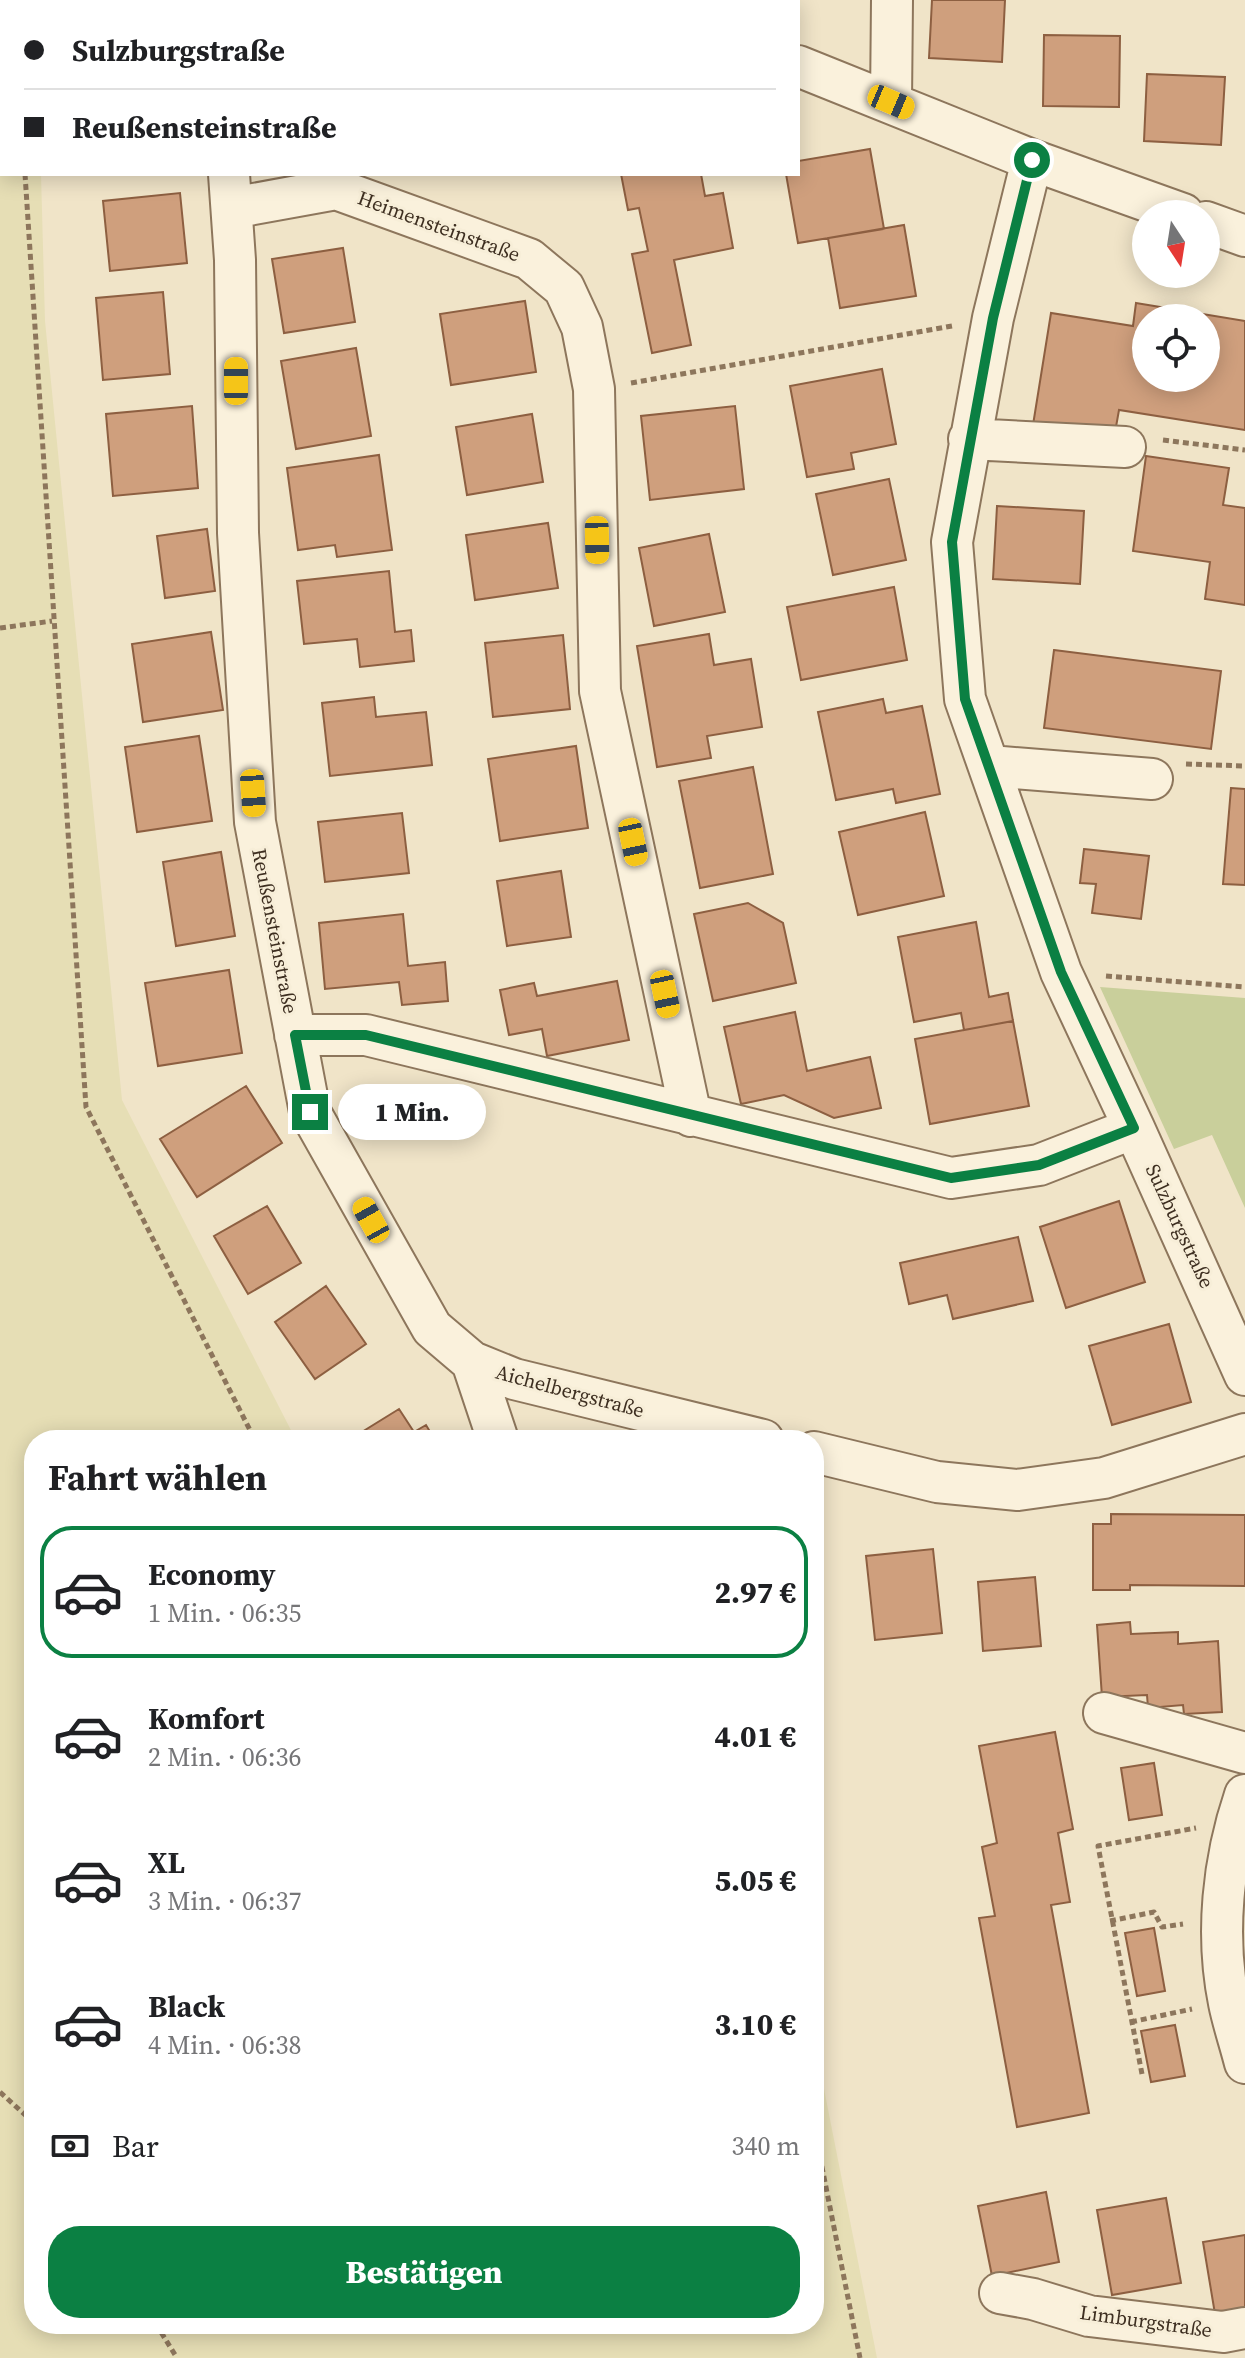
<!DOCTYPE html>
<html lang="de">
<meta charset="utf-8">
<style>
body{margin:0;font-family:"Source Serif 4",serif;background:#f6f6f6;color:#202124;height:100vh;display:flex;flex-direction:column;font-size:30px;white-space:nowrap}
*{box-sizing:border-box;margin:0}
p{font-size:26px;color:#757577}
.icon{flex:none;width:44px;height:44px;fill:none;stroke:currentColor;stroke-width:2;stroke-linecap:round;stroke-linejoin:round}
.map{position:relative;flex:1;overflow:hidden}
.drawer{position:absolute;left:24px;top:1430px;width:800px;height:904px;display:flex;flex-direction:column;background:#fff;border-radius:32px;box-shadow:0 4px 20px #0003}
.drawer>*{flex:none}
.banner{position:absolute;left:0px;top:0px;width:800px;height:176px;box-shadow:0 4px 20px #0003;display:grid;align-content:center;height:176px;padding:0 24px;background:#fff}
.needle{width:52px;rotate:168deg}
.tools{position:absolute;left:1132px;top:200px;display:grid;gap:16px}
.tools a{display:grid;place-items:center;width:88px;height:88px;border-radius:50%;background:#fff;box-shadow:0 4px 20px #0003;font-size:40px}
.end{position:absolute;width:36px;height:36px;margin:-18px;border:10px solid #0b8043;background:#fff;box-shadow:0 0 0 4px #fff}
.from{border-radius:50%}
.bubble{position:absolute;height:56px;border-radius:28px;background:#fff;box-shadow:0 4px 20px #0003;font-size:26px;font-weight:800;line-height:56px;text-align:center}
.car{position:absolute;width:24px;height:48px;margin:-24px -12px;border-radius:10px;box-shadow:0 0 6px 2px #0007;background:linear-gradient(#f5c518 24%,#345 0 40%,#f5c518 0 76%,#345 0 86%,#f5c518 0)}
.banner b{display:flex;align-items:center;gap:28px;height:76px;font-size:30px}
.banner b+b{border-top:2px solid #e0e0e0}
.banner i{width:20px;height:20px;background:#202124}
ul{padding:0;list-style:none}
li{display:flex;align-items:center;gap:24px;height:132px;margin:0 16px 12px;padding:0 8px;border:4px solid transparent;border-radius:32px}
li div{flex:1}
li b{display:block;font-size:30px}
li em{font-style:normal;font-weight:800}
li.current{border-color:#0b8043}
li>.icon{width:72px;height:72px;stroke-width:1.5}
h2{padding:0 24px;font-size:36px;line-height:96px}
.pay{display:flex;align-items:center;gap:20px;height:88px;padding:0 24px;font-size:30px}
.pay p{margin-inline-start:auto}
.cta{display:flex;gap:16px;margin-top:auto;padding:16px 24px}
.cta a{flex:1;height:92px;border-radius:32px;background:#0b8043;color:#fff;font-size:32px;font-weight:800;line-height:92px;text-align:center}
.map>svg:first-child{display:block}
.farmland{fill:#e6deb5}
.green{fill:#c9cf9b}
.building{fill:#cf9f7d;stroke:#8d5f41;stroke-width:2;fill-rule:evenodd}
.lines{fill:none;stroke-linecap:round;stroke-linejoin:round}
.street-casing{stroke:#8d765c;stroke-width:44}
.path{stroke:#8d765c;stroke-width:5;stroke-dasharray:6 4;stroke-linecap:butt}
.street{stroke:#faf1dc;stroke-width:40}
.route{stroke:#0b8043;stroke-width:10}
.labels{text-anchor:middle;stroke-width:6;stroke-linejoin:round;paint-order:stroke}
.street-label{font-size:20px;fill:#3d2e20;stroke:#f7eed8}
</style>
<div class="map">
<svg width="1245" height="2358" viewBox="0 0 1245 2358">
<rect width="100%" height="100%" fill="#f0e4c8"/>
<path class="farmland" d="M0,0H37L2,2V174H41L45,321L122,1100L296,1440H34V2324H814V2038L877,2358H0Z"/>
<path class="green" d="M1100,987L1245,998V1208L1212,1135L1174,1149Z"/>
<path class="building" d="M932,0H1005L1002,62L929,58Z
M1044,35L1120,36L1119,107L1043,106Z
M1147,74L1225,77L1221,145L1144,141Z
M870,149L884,229L798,243L786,174H798V161Z
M621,174H701L705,196L723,193L733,248L674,260L691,345L652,353L632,254L648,251L639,208L628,210Z
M180,193L187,263L110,271L103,201Z
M904,225L916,296L840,308L828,238Z
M343,248L355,322L284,333L272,259Z
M163,292L170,374L103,380L96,298Z
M525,301L536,372L451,385L440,314Z
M1136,303L1245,321V430L1119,410L1114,438L1033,425L1051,313L1133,326ZM1146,318H1206V378H1146Z
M356,348L371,436L296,449L281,361Z
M882,369L896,444L851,453L854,469L807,477L790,386Z
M192,406L198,488L113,496L106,414Z
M735,406L744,489L650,500L641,416Z
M532,414L543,482L467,495L456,427Z
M379,455L392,550L337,557L335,545L298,550L287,468Z
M1146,456L1229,468L1223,505L1245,508V605L1205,599L1210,562L1133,551Z
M889,479L906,560L833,575L816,494Z
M997,506L1084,511L1080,584L993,579Z
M548,523L558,588L475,600L466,535Z
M207,529L215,591L165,598L157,536Z
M709,534L725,612L654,626L639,548Z
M389,571L395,632L411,630L414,661L360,667L357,639L304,644L297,581Z
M894,587L907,660L801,680L787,607Z
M211,632L223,710L143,722L132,644Z
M709,634L714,665L751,659L762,727L707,736L711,758L657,767L637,646Z
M563,635L570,709L493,717L485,643Z
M1054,650L1221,671L1211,749L1044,728Z
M374,697L376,717L426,712L432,765L330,776L322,703Z
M883,699L886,713L922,706L940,794L896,803L893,789L836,800L818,712Z
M199,736L212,821L137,832L125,747Z
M576,746L588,828L500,841L488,759Z
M753,767L773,874L700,888L679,781Z
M1231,788L1245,789V885L1223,884Z
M925,812L944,896L858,915L839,832Z
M402,813L409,873L325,882L318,822Z
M1084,849L1149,856L1141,919L1092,913L1096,884L1080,883Z
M221,852L235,936L176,946L163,862Z
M561,871L571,937L507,946L497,881Z
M748,903L783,923L796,983L713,1001L694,914Z
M403,914L408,966L445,962L448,1001L402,1005L399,982L325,989L319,923Z
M976,922L989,997L1008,993L1013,1021L964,1030L961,1013L914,1022L898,937Z
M229,970L242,1053L158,1066L145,983Z
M617,981L629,1040L547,1056L542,1029L509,1035L500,990L534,983L537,996Z
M795,1012L807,1071L870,1057L881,1108L834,1118L784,1095L741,1104L724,1027Z
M1013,1021L1029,1106L930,1124L915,1039Z
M246,1086L282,1143L197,1197L160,1139Z
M1119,1201L1145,1282L1066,1308L1040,1227Z
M267,1206L301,1263L248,1294L214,1236Z
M1018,1237L1033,1301L953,1319L947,1295L909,1304L900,1263Z
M326,1286L366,1344L315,1379L275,1322Z
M1169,1324L1191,1402L1112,1425L1089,1346Z
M399,1409L414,1432L426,1425L435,1440H349Z
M1111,1514L1245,1515V1586L1130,1585V1590H1093V1524H1111Z
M933,1549L942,1633L875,1640L866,1556Z
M1035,1577L1041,1646L983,1651L978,1582Z
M1130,1622L1131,1634L1178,1632V1644L1218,1641L1222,1712L1184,1714L1183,1705L1148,1708L1147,1695L1102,1697L1097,1625Z
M1055,1732L1073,1829L1058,1833L1070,1902L1051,1905L1089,2113L1017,2127L979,1918L995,1916L982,1847L997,1843L979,1746Z
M1154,1763L1162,1815L1129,1820L1121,1768Z
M1154,1928L1165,1991L1137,1996L1125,1933Z
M1175,2025L1185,2076L1151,2082L1141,2031Z
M1046,2192L1059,2262L992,2276L978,2206Z
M1166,2198L1181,2283L1112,2295L1097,2210Z
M1245,2235V2315L1216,2320L1203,2242Z"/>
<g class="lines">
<defs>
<path id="street" d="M219,0V2
M612,0L619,2
M798,66L1032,160L1183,214
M891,102L892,0
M1032,160L993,318L952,542L965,699L1061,972L1134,1128L1245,1375
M229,174L235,260L238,533L255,822L310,1112L432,1328L472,1362L498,1440
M232,208L336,189L529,259L564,288L582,327L594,389L600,691L691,1116
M1206,222L1245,236
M969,439L1125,447
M990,766L1152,779
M295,1035H366L951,1178L1039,1165L1134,1128
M472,1362L514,1379L763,1440
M814,1452L937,1482L1018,1490L1104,1478L1245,1434
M1104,1713L1245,1753
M1245,1795C1223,1860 1215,1934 1229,2003C1233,2023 1240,2043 1245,2063
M1000,2293L1033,2299L1089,2316L1223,2332L1245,2328"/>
</defs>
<use href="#street" class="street-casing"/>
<path class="path" d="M15,0V2
M700,2V0
M25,174L86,1107L255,1440
M631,383L952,326
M1163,440L1245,450
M0,628L52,621
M1186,764L1245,766
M1106,976L1245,987
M1110,1921L1154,1912L1162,1927L1183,1924
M1131,2022L1192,2009
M1142,2074L1098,1846L1196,1828
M0,2092L34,2123
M814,2127L860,2358
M156,2324L177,2358"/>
<use href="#street" class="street"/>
</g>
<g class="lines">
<path class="route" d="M310,1112L295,1035H366L951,1178L1039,1165L1134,1128L1061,972L965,699L952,542L993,318L1032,160"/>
</g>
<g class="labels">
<g class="street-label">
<text transform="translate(439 226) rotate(20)" y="7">Heimensteinstraße</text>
<text transform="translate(275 931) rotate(79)" y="7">Reußensteinstraße</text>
<text transform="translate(1180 1226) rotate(65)" y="7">Sulzburgstraße</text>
<text transform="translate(570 1391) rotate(15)" y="7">Aichelbergstraße</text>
<text transform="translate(1146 2321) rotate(8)" y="7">Limburgstraße</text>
</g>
</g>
</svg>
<div class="tools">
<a><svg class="needle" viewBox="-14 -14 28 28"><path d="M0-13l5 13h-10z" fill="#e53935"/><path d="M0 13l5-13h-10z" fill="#757577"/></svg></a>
<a><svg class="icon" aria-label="locate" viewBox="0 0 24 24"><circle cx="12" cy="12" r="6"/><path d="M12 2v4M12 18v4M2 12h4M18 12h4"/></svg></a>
</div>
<i class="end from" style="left:1032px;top:160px"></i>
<i class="end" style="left:310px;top:1112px"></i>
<div class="bubble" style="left:338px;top:1084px;width:148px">1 Min.</div>
<i class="car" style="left:891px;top:102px;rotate:113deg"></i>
<i class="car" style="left:236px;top:381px;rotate:0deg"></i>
<i class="car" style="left:597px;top:540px;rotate:179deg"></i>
<i class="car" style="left:253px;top:793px;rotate:176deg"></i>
<i class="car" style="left:633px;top:842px;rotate:168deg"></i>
<i class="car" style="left:665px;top:994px;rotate:168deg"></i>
<i class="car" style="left:371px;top:1220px;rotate:331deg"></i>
<div class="banner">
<b><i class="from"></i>Sulzburgstraße</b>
<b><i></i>Reußensteinstraße</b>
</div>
<section class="drawer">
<h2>Fahrt wählen</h2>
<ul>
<li class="current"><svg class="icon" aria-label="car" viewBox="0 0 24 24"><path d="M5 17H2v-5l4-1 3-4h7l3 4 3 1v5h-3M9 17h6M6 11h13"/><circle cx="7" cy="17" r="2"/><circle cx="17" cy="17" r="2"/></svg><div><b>Economy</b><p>1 Min. · 06:35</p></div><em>2.97 €</em></li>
<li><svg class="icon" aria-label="car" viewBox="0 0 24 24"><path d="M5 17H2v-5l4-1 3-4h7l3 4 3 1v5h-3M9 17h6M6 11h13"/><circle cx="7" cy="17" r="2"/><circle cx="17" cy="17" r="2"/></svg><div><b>Komfort</b><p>2 Min. · 06:36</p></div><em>4.01 €</em></li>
<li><svg class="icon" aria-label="car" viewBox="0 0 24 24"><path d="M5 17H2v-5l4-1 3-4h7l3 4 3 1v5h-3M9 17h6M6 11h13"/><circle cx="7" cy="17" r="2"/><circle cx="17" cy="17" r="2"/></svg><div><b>XL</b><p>3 Min. · 06:37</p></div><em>5.05 €</em></li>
<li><svg class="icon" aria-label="car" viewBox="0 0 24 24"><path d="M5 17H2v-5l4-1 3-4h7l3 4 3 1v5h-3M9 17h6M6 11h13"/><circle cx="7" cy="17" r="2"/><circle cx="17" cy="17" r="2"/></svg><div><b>Black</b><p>4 Min. · 06:38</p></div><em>3.10 €</em></li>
</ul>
<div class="pay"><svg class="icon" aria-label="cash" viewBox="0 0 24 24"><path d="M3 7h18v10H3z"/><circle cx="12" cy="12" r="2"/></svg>Bar<p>340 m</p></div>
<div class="cta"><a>Bestätigen</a></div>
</section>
</div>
